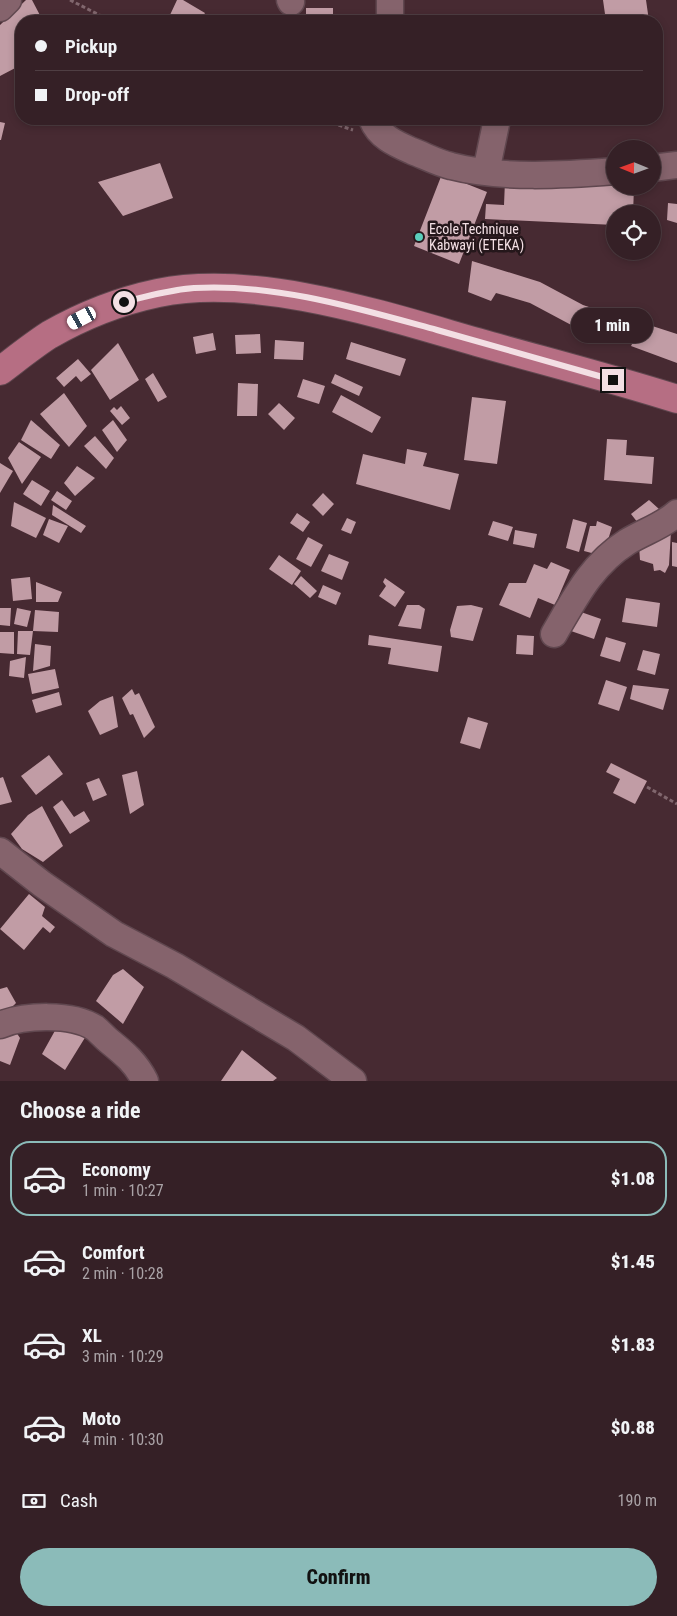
<!DOCTYPE html>
<meta charset="utf-8">
<style>
body{margin:0;font-family:"Roboto Condensed",sans-serif;background:#402d32;color:#f1f3f6;height:100vh;display:flex;flex-direction:column;font-size:19px;white-space:nowrap}
*{box-sizing:border-box;margin:0}
p{font-size:16px;color:#aaa3a7}
.icon{flex:none;width:28px;height:28px;fill:none;stroke:currentColor;stroke-width:2;stroke-linecap:round;stroke-linejoin:round}
.map{position:relative;height:1081px;overflow:hidden}
.panel{display:flex;flex-direction:column;background:#352026;flex:1}
.panel>*{flex:none}
.top-card{position:absolute;left:15px;top:15px;width:648px;height:110px;border-radius:20px;box-shadow:0 2px 8px #0003,0 0 0 1px #4f3e43;display:grid;align-content:center;height:110px;padding:0 20px;background:#352026}
.needle{width:32px;rotate:271deg}
.controls{position:absolute;left:606px;top:140px;display:grid;gap:10px}
.controls a{display:grid;place-items:center;width:55px;height:55px;border-radius:50%;background:#352026;box-shadow:0 2px 8px #0003,0 0 0 1px #4f3e43;font-size:25px}
.end{position:absolute;width:22px;height:22px;margin:-11px;border:6px solid #f3dfe4;background:#111;box-shadow:0 0 0 2px #111}
.from{border-radius:50%}
.bubble{position:absolute;height:35px;border-radius:18px;background:#352026;box-shadow:0 2px 8px #0003,0 0 0 1px #4f3e43;font-size:16px;font-weight:800;line-height:35px;text-align:center}
.car{position:absolute;width:15px;height:30px;margin:-15px -8px;border-radius:6px;box-shadow:0 0 4px 1px #0007;background:linear-gradient(#fff 24%,#345 0 40%,#fff 0 76%,#345 0 86%,#fff 0)}
.top-card b{display:flex;align-items:center;gap:18px;height:48px;font-size:19px}
.top-card b+b{border-top:1px solid #4f3e43}
.top-card i{width:12px;height:12px;background:#f1f3f6}
ul{padding:0;list-style:none}
li{display:flex;align-items:center;gap:15px;height:75px;margin:0 10px 8px;padding:0 10px;border:2px solid transparent;border-radius:20px}
li div{flex:1}
li b{display:block;font-size:19px}
li em{font-style:normal;font-weight:800}
li.active{border-color:#8bbbb9}
li>.icon{width:45px;height:45px;stroke-width:1.5}
h2{padding:0 20px;font-size:22px;line-height:60px}
.pay{display:flex;align-items:center;gap:12px;height:55px;padding:0 20px;font-size:19px}
.pay p{margin-inline-start:auto}
.action{display:flex;gap:10px;margin-top:auto;padding:10px 20px}
.action a{flex:1;height:58px;border-radius:30px;background:#8bbbb9;color:#111;font-size:20px;font-weight:800;line-height:58px;text-align:center}
.map>svg:first-child{display:block}
.building{fill:#c19ca5}
.lines{fill:none;stroke-linecap:round;stroke-linejoin:round}
.minor-casing{stroke:#60474f;stroke-width:29}
.highway-casing{stroke:#60474f;stroke-width:30}
.path{stroke:#81676e;stroke-width:3;stroke-dasharray:4 2.5;stroke-linecap:butt}
.minor{stroke:#85636c;stroke-width:26}
.highway{stroke:#b66e83;stroke-width:28}
.route{stroke:#f3dfe4;stroke-width:6}
.poi-dot{fill:#5bcebc;stroke:#25171b;stroke-width:2}
.labels{text-anchor:middle;stroke-width:5;stroke-linejoin:round;paint-order:stroke}
.poi-label{font-size:14px;fill:#f3dfe4;stroke:#25171b;text-anchor:start}
</style>
<div class="map">
<svg width="677" height="1081" viewBox="0 0 677 1081">
<rect width="100%" height="100%" fill="#472a32"/>
<path class="building" d="M26,0H32L43,21H21V65L0,76V25Z
M177,0H183L205,13L200,21H162V15H170Z
M603,0H646L649,21H606Z
M306,8H333V21H306Z
M0,122L5,123L1,140H0Z
M160,163L173,198L123,216L98,182Z
M442,174L487,192L459,264L414,246Z
M505,181L634,187L633,214H615V225L485,219L486,204L504,205Z
M668,203L677,204V223L667,220Z
M472,261L540,282L583,305L628,320L621,342L575,327L530,303L496,293L491,301L468,292Z
M643,323L677,334V363L631,346Z
M213,333L216,350L196,354L193,337Z
M260,334L261,353L236,354L235,335Z
M275,340L304,342L303,360L274,359Z
M351,342L406,359L400,376L346,359Z
M118,343L139,380L110,400L91,370Z
M78,359L91,374L81,382L76,376L64,387L56,378Z
M153,373L167,397L158,402L145,379Z
M335,374L363,387L359,396L331,383Z
M303,379L325,386L319,404L297,397Z
M238,383L258,384L257,416H237Z
M64,393L87,426L69,447L40,414Z
M341,395L381,417L372,433L332,412Z
M472,397L506,401L497,464L464,460Z
M279,403L295,418L284,430L268,414Z
M121,406L130,418L122,425L110,411L114,407L117,410Z
M31,420L60,445L51,459L21,440Z
M113,420L127,440L117,452L102,430Z
M95,436L114,458L106,469L84,446Z
M607,439L627,440L626,455L654,457L652,484L604,480Z
M19,442L41,457L22,484L8,458Z
M407,449L427,453L423,466L459,474L450,510L356,484L363,454L405,464Z
M0,463L13,471L0,493Z
M77,466L95,478L75,496L64,483Z
M32,480L50,491L41,506L23,494Z
M57,491L72,501L66,510L51,500Z
M323,493L334,504L323,516L312,505Z
M649,500L659,509L638,523L631,514Z
M14,502L46,518L36,538L11,526Z
M53,505L86,526L81,533L52,515Z
M297,513L310,522L303,532L290,523Z
M347,518L356,522L351,534L341,530Z
M49,519L68,526L59,543L43,535Z
M573,519L587,523L579,552L566,548Z
M493,521L513,527L508,541L488,535Z
M597,521L612,527L603,556L584,551L590,526H596Z
M515,530L537,534L534,548L513,544Z
M671,531L669,565L665,573L660,570L654,571L653,564L640,560L639,546Z
M308,537L323,545L311,567L296,559Z
M672,542L677,543V567L672,566Z
M329,554L349,562L342,580L321,571Z
M279,555L301,571L292,585L269,569Z
M551,562L570,570L555,605L538,598L530,618L499,605L509,583H526L534,564L547,569Z
M301,576L317,591L310,598L294,584Z
M30,577L32,599L13,601L11,579Z
M385,578L405,592L395,607L379,596L386,586L383,582Z
M36,582L62,592L58,602H36Z
M323,585L341,593L336,605L318,597Z
M626,598L660,603L657,627L622,622Z
M407,605H419L425,609L421,629L398,626Z
M471,605L483,608L473,641L451,637L450,630L457,606Z
M0,608H11L10,626L0,625Z
M17,608L31,611L27,627L14,624Z
M35,610L59,612L58,632L33,631Z
M578,611L601,619L594,639L571,631Z
M18,631H33L30,655L17,654Z
M0,632H14V654L0,653Z
M369,635L442,646L438,672L388,664L391,648L368,645Z
M517,635L534,636L533,655L516,654Z
M606,637L626,643L620,662L600,656Z
M35,644L51,646L50,666L33,671Z
M643,650L660,654L655,675L637,670Z
M26,657L24,678L9,676L10,661Z
M55,669L59,688L32,694L28,674Z
M606,680L627,687L619,711L598,704Z
M633,685L669,689L663,710L630,699Z
M132,689L135,695L139,693L155,727L144,738L133,714L130,715L122,698Z
M59,692L62,705L36,713L32,700Z
M113,696L118,727L100,735L88,711L100,701Z
M468,717L488,723L480,749L460,743Z
M49,755L63,774L36,795L21,776Z
M611,763L647,781L635,804L613,793L620,779L606,772Z
M137,771L144,805L130,814L122,775Z
M3,777L12,802L0,805V778Z
M99,778L107,795L93,801L86,783Z
M62,800L74,817L84,811L90,821L70,834L53,807Z
M42,806L63,846L43,862L22,849L11,834L28,815Z
M29,894L45,907L42,916L55,927L50,933L43,927L24,950L0,929Z
M123,969L144,987L123,1024L96,1001L113,975Z
M7,987L16,1003L1,1018L0,1017V989Z
M57,1027L86,1036L65,1070L42,1054Z
M0,1028L14,1029L20,1038L10,1065L0,1061Z
M242,1050L277,1078L273,1081H221Z"/>
<g class="lines">
<defs>
<path id="minor" d="M290,0L291,2
M0,8L8,0
M390,21V0
M372,119C379,137 396,144 412,151C425,156 438,163 451,166C501,179 564,175 615,171
M652,168L677,165
M486,172L497,119
M554,634C575,598 591,565 627,542C643,532 663,526 677,513
M0,851L42,884L114,934L175,966L296,1038L353,1081
M0,1025C24,1015 72,1013 95,1028C100,1032 104,1037 109,1041C125,1054 136,1063 145,1081"/>
<path id="highway" d="M0,371C16,359 32,346 49,335C82,316 120,301 158,293C256,273 383,315 477,342C544,361 611,378 677,399"/>
</defs>
<use href="#minor" class="minor-casing"/>
<use href="#highway" class="highway-casing"/>
<path class="path" d="M70,0L111,21
M320,119L353,130
M647,787L677,804"/>
<use href="#minor" class="minor"/>
<use href="#highway" class="highway"/>
</g>
<g class="lines">
<path class="route" d="M124,302C147,296 170,290 194,288C274,283 360,309 437,330C495,347 554,363 613,380"/>
</g>
<circle class="poi-dot" cx="419" cy="237" r="5"/>
<g class="labels">
<g class="poi-label">
<text x="429" y="234">Ecole Technique<tspan x="429" dy="16">Kabwayi (ETEKA)</tspan></text>
</g>
</g>
</svg>
<div class="controls">
<a><svg class="needle" viewBox="-14 -14 28 28"><path d="M0-13l5 13h-10z" fill="#e53935"/><path d="M0 13l5-13h-10z" fill="#aaa3a7"/></svg></a>
<a><svg class="icon" aria-label="locate" viewBox="0 0 24 24"><circle cx="12" cy="12" r="6"/><path d="M12 2v4M12 18v4M2 12h4M18 12h4"/></svg></a>
</div>
<i class="end from" style="left:124px;top:302px"></i>
<i class="end" style="left:613px;top:380px"></i>
<div class="bubble" style="left:571px;top:308px;width:82px">1 min</div>
<i class="car" style="left:82px;top:318px;rotate:242deg"></i>
<div class="top-card">
<b><i class="from"></i>Pickup</b>
<b><i></i>Drop-off</b>
</div>
</div>
<section class="panel">
<h2>Choose a ride</h2>
<ul>
<li class="active"><svg class="icon" aria-label="car" viewBox="0 0 24 24"><path d="M5 17H2v-5l4-1 3-4h7l3 4 3 1v5h-3M9 17h6M6 11h13"/><circle cx="7" cy="17" r="2"/><circle cx="17" cy="17" r="2"/></svg><div><b>Economy</b><p>1 min · 10:27</p></div><em>$1.08</em></li>
<li><svg class="icon" aria-label="car" viewBox="0 0 24 24"><path d="M5 17H2v-5l4-1 3-4h7l3 4 3 1v5h-3M9 17h6M6 11h13"/><circle cx="7" cy="17" r="2"/><circle cx="17" cy="17" r="2"/></svg><div><b>Comfort</b><p>2 min · 10:28</p></div><em>$1.45</em></li>
<li><svg class="icon" aria-label="car" viewBox="0 0 24 24"><path d="M5 17H2v-5l4-1 3-4h7l3 4 3 1v5h-3M9 17h6M6 11h13"/><circle cx="7" cy="17" r="2"/><circle cx="17" cy="17" r="2"/></svg><div><b>XL</b><p>3 min · 10:29</p></div><em>$1.83</em></li>
<li><svg class="icon" aria-label="car" viewBox="0 0 24 24"><path d="M5 17H2v-5l4-1 3-4h7l3 4 3 1v5h-3M9 17h6M6 11h13"/><circle cx="7" cy="17" r="2"/><circle cx="17" cy="17" r="2"/></svg><div><b>Moto</b><p>4 min · 10:30</p></div><em>$0.88</em></li>
</ul>
<div class="pay"><svg class="icon" aria-label="cash" viewBox="0 0 24 24"><path d="M3 7h18v10H3z"/><circle cx="12" cy="12" r="2"/></svg>Cash<p>190 m</p></div>
<div class="action"><a>Confirm</a></div>
</section>
